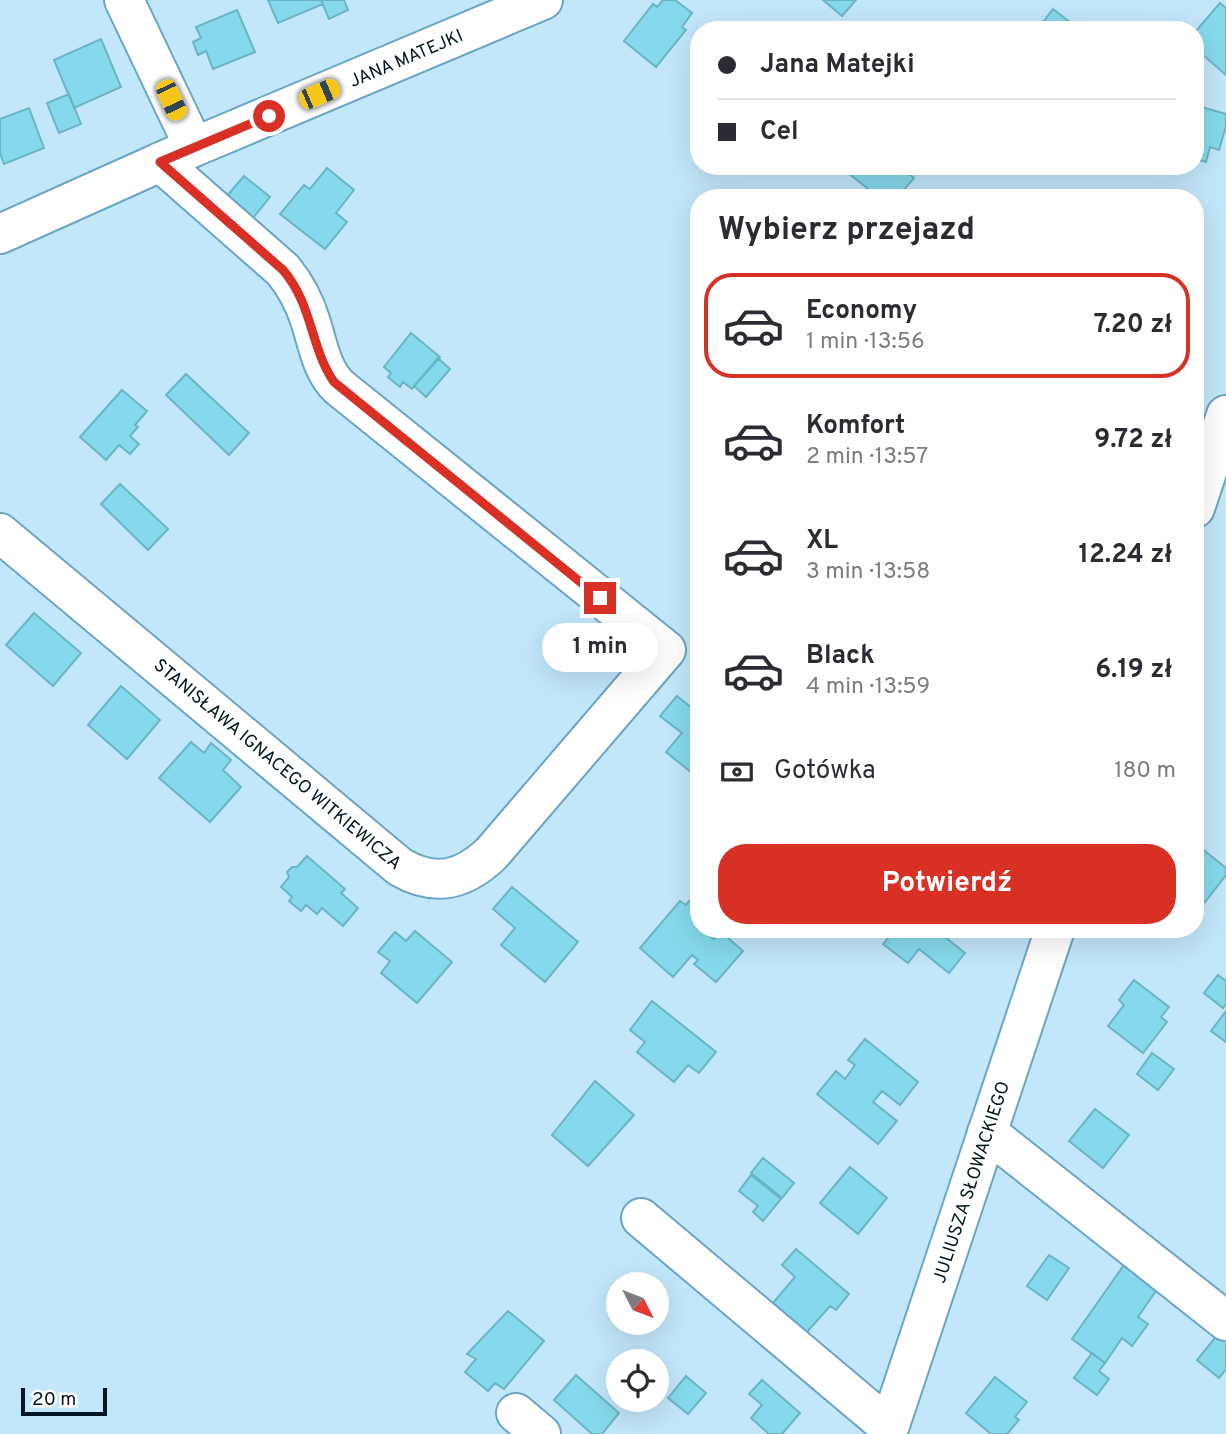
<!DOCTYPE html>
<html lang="pl">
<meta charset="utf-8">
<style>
body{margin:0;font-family:Overpass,sans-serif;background:#f2f2f3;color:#2b2b33;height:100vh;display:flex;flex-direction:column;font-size:26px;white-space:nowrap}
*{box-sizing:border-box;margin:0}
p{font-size:23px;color:#7c7c81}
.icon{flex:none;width:38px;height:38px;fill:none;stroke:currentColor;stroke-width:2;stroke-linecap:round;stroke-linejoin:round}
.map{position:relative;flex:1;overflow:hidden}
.drawer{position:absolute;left:690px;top:189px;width:514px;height:749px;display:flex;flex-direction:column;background:#fff;border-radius:28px;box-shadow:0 7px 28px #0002}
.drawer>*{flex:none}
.top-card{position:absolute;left:690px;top:21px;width:514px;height:154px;border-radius:28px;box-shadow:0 7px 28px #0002;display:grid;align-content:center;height:154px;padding:0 28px;background:#fff}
.needle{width:46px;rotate:132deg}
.controls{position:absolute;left:606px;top:1272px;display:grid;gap:14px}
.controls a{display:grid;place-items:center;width:63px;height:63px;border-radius:50%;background:#fff;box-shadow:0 7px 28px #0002;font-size:35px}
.scale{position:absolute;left:21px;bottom:18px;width:86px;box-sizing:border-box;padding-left:7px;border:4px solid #001520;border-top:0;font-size:19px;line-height:24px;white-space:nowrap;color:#001520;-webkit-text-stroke:5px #fff;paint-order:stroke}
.end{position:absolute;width:32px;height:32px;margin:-16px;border:9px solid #d93025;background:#fff;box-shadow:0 0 0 4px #fff}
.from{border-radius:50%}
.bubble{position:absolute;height:49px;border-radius:24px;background:#fff;box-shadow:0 7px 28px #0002;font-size:23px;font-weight:700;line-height:49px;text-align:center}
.car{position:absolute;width:21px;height:42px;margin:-21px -10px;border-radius:9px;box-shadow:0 0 5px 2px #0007;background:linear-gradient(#f5c518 24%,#345 0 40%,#f5c518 0 76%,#345 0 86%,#f5c518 0)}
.top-card b{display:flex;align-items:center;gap:24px;height:66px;font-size:26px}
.top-card b+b{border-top:2px solid #e1e1e2}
.top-card i{width:18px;height:18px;background:#2b2b33}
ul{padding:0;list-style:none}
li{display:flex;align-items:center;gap:21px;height:105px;margin:0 14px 10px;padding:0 14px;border:4px solid transparent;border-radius:28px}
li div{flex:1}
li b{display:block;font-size:26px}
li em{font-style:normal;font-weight:700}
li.active{border-color:#d93025}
li>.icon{width:63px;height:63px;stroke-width:1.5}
h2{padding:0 28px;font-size:32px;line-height:84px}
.pay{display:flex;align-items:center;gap:18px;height:77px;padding:0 28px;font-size:26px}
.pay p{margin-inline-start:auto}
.action{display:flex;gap:14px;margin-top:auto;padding:14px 28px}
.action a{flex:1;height:80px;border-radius:28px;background:#d93025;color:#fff;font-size:28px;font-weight:700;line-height:80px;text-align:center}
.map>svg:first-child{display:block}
.building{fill:#86d9ec;stroke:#6ab5c5;stroke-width:2}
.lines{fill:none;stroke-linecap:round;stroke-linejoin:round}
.minor-casing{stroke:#6aa5c5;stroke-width:42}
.minor{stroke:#fff;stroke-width:38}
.route{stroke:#d93025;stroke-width:9}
.labels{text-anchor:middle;stroke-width:6;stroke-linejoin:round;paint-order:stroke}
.street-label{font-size:18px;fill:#001520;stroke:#fff}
</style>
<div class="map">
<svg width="1226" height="1434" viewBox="0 0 1226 1434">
<rect width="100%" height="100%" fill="#c2e6fa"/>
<path class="building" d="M268,0H321L323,4L278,23Z
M321,0H344L348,10L329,19Z
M663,0H675L692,13L682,27L686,30L656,67L624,41L653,4L657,7Z
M823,0H856L842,16Z
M1220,3L1226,8V75L1195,48V32Z
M1053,9L1080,30H1037Z
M237,10L255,52L213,69L206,51L198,55L193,42L201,38L196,27Z
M101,39L121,87L74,108L54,60Z
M69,94L81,124L59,133L47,103Z
M1195,105L1226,114V126L1219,150L1210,147L1206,162L1195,159Z
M29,108L44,148L4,164L0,153V119Z
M852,166H899L914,178L897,198H869L873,193L847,172Z
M327,168L354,190L336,213L347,222L325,249L280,214L304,185L310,189Z
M244,176L270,197L253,218L227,196Z
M411,333L440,357L412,389L403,382L400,387L388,377L391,373L384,367Z
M438,358L450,369L426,397L414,386Z
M186,374L249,433L229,455L166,395Z
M122,390L147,411L135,425L138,427L130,436L139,444L130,454L119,445L106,460L80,437Z
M120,484L168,529L148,550L101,504Z
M34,613L81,653L53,686L6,645Z
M121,686L160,720L127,759L88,725Z
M677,696L698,713V778L666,752L682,733L660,716Z
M191,742L204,753L211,743L231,760L223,770L241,787L210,822L159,778Z
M1195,843L1226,868V875L1205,902L1195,894Z
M307,856L345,889L341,893L358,908L343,926L322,908L317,914L306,905L301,911L289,901L292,897L281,887L289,877L287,872L292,867H297Z
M512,887L578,942L545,982L501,945L515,928L493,909Z
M698,900V929H712L708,934L714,939L720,931L743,951L716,982L694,964L698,960L692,955L673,977L640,948L680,901L686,905L689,901Z
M893,929H944L945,937L965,953L949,973L919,949L908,963L883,944L894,931Z
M415,931L452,962L417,1003L381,973L390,961L378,952L395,932L406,941Z
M1218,975L1226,981V1004L1223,1008L1204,993Z
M1134,980L1169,1007L1161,1017L1167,1022L1143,1053L1108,1026L1124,1005L1119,1000Z
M652,1001L716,1052L699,1073L688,1065L674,1082L637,1052L645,1042L630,1030Z
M1226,1011V1042L1211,1031Z
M865,1039L918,1082L900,1105L882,1091L873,1102L897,1121L878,1144L817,1094L836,1071L845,1079L855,1065L848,1060Z
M1152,1053L1174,1069L1158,1090L1137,1074Z
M595,1081L634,1115L588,1166L552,1135Z
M1095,1109L1129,1135L1103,1168L1069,1141Z
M763,1158L794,1183L782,1198L751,1173Z
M850,1167L887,1198L858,1234L820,1203Z
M751,1175L781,1199L763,1221L753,1212L758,1206L739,1191Z
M796,1249L849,1294L836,1310L830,1306L807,1332L773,1303L795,1277L782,1265Z
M1049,1255L1069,1268L1047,1300L1027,1286Z
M1126,1262L1160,1285L1138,1317L1148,1324L1132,1346L1122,1338L1105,1363L1072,1339Z
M508,1311L544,1341L504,1389L495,1383L488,1391L465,1372L476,1359L467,1354Z
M1219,1333L1226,1339V1369L1219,1378L1197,1360Z
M1092,1353L1105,1363L1099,1371L1109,1379L1097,1395L1074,1378Z
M576,1375L619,1413L602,1434H592L554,1400Z
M686,1376L706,1393L688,1414L668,1398Z
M995,1377L1027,1402L1015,1417L1019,1420L1007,1434H991L966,1413Z
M762,1380L800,1413L782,1434H769L751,1418L762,1405L749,1394Z"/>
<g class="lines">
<defs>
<path id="minor" d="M124,0L194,147
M0,234L194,147L543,0
M1195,508L1226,415
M0,533L400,867C435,887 462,881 491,854L666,650L339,387C322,371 318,345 311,323C305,303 296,286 283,270L160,162
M987,1132L1226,1321
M641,1218L889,1427
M516,1413L541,1434
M887,1434L1055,929"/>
</defs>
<use href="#minor" class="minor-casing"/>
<use href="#minor" class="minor"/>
</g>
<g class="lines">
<path class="route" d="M269,116L160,162L283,270C313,305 310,347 334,382L600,598"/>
</g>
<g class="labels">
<g class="street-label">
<text transform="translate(406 58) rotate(-23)" y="6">JANA MATEJKI</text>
<text transform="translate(278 764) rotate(40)" y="6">STANISŁAWA IGNACEGO WITKIEWICZA</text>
<text transform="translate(971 1182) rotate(-72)" y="6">JULIUSZA SŁOWACKIEGO</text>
</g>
</g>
</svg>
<div class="controls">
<a><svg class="needle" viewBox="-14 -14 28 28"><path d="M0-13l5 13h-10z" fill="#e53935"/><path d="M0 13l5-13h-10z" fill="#7c7c81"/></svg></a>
<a><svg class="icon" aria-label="locate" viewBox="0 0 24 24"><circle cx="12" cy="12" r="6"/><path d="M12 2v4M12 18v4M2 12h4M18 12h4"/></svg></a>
</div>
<div class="scale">20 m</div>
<i class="end from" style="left:269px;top:116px"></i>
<i class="end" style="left:600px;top:598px"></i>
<div class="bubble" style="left:542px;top:623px;width:116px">1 min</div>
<i class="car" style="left:319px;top:94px;rotate:67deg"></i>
<i class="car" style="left:171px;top:100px;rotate:155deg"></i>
<div class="top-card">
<b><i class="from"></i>Jana Matejki</b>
<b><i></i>Cel</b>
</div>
<section class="drawer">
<h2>Wybierz przejazd</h2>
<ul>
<li class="active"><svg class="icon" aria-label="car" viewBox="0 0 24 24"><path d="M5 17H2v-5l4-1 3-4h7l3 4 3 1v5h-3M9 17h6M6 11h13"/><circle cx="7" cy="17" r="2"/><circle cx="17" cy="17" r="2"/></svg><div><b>Economy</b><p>1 min · 13:56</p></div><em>7.20 zł</em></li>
<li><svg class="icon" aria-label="car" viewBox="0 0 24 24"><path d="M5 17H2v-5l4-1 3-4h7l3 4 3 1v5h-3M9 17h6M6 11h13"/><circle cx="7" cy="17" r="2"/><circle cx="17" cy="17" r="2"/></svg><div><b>Komfort</b><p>2 min · 13:57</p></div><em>9.72 zł</em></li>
<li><svg class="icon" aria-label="car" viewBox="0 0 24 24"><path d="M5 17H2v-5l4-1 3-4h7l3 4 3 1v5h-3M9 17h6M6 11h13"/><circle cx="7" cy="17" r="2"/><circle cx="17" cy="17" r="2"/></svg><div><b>XL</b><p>3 min · 13:58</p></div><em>12.24 zł</em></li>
<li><svg class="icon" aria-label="car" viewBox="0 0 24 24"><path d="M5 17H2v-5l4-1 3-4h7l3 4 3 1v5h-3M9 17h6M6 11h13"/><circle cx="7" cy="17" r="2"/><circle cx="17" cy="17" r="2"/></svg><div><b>Black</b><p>4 min · 13:59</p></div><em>6.19 zł</em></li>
</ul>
<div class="pay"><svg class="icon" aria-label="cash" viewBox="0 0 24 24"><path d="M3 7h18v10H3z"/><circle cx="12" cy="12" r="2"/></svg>Gotówka<p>180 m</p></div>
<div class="action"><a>Potwierdź</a></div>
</section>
</div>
